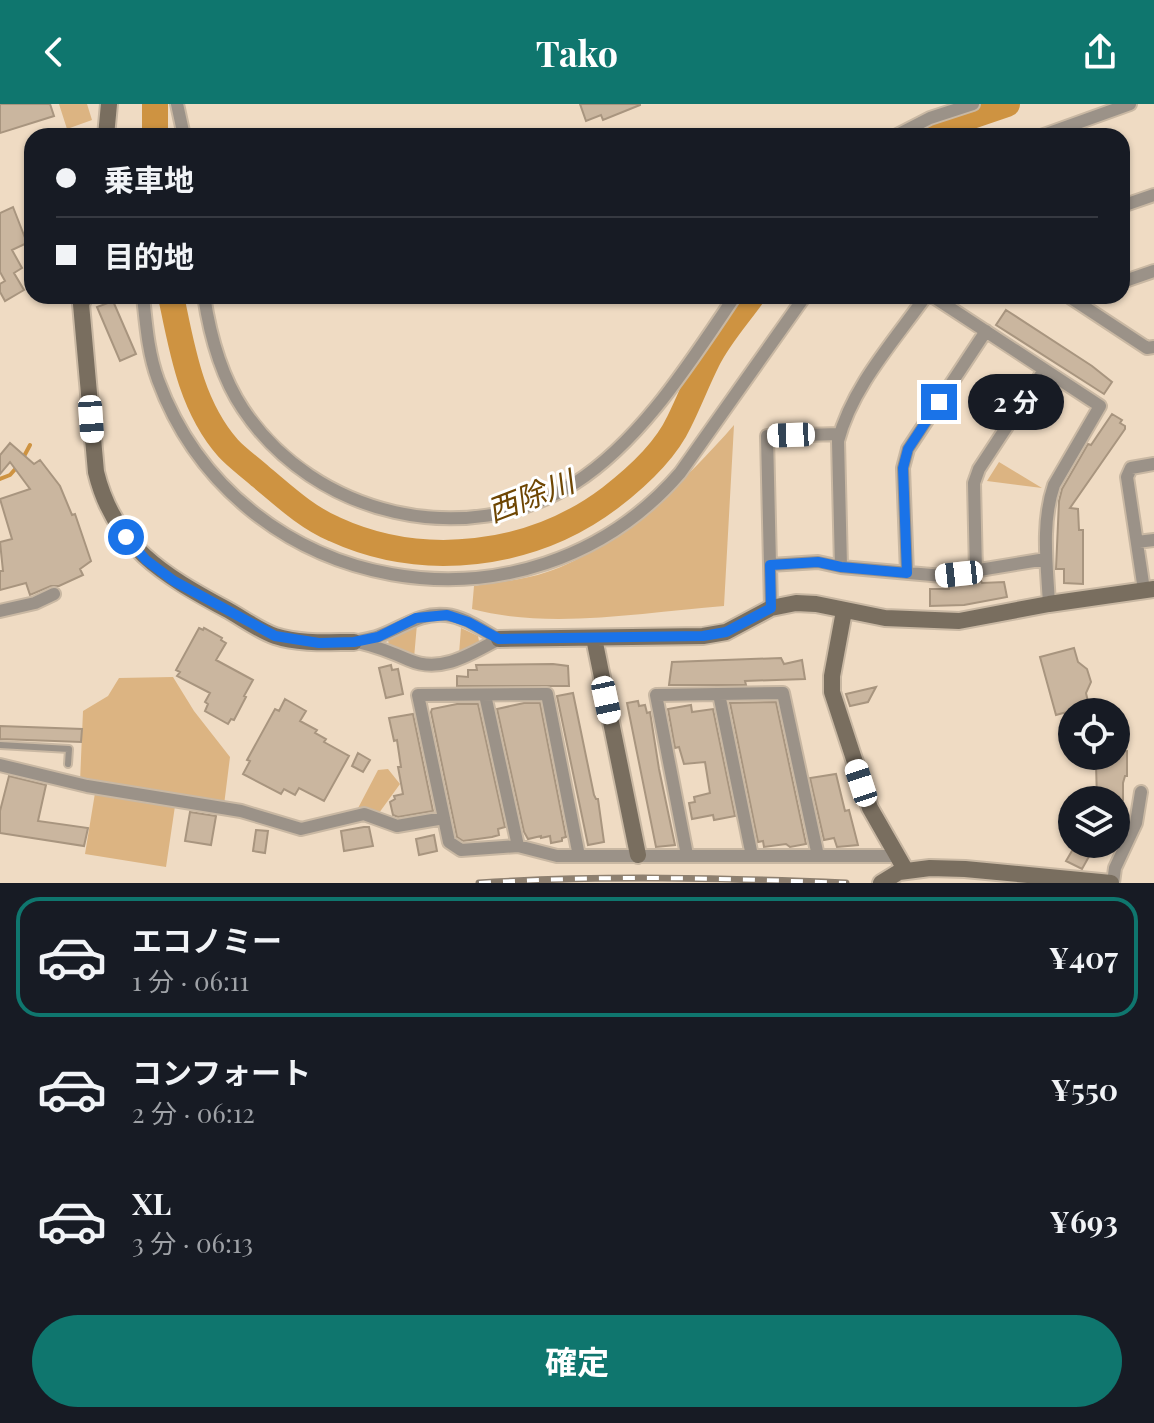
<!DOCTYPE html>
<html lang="ja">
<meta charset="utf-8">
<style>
body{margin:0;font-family:"Playfair Display","Noto Sans JP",serif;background:#242831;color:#f1f3f6;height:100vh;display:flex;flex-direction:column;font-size:30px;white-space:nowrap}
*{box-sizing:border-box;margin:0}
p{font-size:26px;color:#9ea1a6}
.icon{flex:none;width:44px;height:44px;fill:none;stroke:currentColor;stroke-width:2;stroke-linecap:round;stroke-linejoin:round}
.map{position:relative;height:779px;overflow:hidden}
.side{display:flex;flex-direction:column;background:#171b24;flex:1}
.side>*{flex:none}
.banner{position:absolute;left:24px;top:24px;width:1106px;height:176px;border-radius:24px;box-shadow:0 2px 6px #0004;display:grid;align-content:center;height:176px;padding:0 32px;background:#171b24}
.buttons{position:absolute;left:1058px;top:594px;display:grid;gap:16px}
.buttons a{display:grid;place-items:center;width:72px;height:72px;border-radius:50%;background:#171b24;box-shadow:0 2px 6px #0004;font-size:40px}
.end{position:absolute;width:36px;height:36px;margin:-18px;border:10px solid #1a73e8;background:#fff;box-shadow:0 0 0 4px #fff}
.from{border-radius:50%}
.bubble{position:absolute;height:56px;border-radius:28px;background:#171b24;box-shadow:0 2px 6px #0004;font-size:26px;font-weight:700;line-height:56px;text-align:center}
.car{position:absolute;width:24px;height:48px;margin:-24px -12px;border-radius:10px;box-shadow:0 0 6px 2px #0007;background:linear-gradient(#fff 24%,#345 0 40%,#fff 0 76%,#345 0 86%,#fff 0)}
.banner b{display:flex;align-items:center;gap:28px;height:76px;font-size:30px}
.banner b+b{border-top:2px solid #363941}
.banner i{width:20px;height:20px;background:#f1f3f6}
ul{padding:14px 0 0;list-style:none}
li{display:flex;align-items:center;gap:24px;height:120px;margin:0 16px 12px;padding:0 16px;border:4px solid transparent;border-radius:24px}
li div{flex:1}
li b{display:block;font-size:30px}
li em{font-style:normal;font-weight:700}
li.selected{border-color:#0f766e}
li>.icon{width:72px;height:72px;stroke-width:1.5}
.button{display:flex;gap:16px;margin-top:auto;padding:16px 32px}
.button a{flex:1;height:92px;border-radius:48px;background:#0f766e;color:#fff;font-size:32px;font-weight:700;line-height:92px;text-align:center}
header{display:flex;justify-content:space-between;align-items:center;height:104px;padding:0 32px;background:#0f766e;color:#fff;font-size:36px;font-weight:700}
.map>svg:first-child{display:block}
.green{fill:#dcb482}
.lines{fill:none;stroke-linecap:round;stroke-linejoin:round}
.stream{stroke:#ce9341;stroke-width:4}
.river{stroke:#ce9341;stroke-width:26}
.building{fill:#cab69f;stroke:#a8957f;stroke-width:2}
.lane-casing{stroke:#c9b8a3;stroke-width:10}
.street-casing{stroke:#c9b8a3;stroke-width:16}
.secondary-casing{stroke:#c9b8a3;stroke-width:20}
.lane{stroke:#9b9288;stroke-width:6}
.street{stroke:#9b9288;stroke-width:12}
.secondary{stroke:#796e5f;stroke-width:16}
.rail-casing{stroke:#8d7f6f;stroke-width:7}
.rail{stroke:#fff;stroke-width:4;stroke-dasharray:12;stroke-linecap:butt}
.route{stroke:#1a73e8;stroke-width:10}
.labels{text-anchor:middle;stroke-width:6;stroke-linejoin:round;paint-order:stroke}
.water-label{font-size:30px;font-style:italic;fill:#6e4603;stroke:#fff}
</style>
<header><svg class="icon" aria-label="back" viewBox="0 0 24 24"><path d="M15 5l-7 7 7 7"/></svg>Tako<svg class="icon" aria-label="share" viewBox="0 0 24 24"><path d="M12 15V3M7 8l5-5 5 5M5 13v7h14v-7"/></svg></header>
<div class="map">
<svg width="1154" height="779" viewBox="0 0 1154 779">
<rect width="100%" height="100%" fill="#efdbc3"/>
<path class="green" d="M59,0H87L92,16L67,25Z
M734,321L724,502C644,508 551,526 472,505L474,482C497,478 524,476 547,468C615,446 688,374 734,321Z
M999,358L1042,384L987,377Z
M417,520L414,554L389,542L388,536L391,532Z
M461,524L478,532L479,537L477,541L459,550Z
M173,573L194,607L230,653L224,701L80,678L83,607L108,592L119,574Z
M388,665L400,680L379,709L356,708L378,666Z
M95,689L175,702L166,763L85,750Z"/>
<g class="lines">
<path class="stream" d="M22,356L30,341
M0,375L10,371L17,363"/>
<path class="river" d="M155,0V32
M924,32L963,15L1007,0
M171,192C182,245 191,302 228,344C237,354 250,363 260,372C283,391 306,413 334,425C423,466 532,453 610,394C636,374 665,348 679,318C689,298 697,277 707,257C718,234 737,213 752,192"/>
</g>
<path class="building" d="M0,0H50L54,12L0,29Z
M580,0H640V1L603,16L601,11L586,17Z
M13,103L27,139L12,146L22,164L14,169L24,186L5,197L0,188V180L5,177L0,168V109Z
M113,197L136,250L120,257L97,203Z
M1006,206L1092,262L1112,278L1104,290L996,221Z
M1112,310L1122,316L1120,319L1125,322V325L1070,404L1078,405L1079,426H1083V480L1064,479V465H1056L1059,397L1062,385L1088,340L1091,341Z
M10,339L34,360L40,356L60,382L72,411L75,410L91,457L80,465L83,471L59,482H51L30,491L26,479L0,486V467H3L0,438L12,435L0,395L30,385L10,358L0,370V351Z
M981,477L982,479L1004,478L1007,493L964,501L930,502V485H949V482Z
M199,524L203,526L204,524L222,534L221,536L226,539L216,556L253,576L244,592L246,593L234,616L231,615L228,620L205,607L208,600L205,598L210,589L177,572L180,568L176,566Z
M1074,544L1078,558L1087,565L1091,578L1086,589L1089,602L1056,611L1040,553Z
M781,554L784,560L802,556L805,575L745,577L746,581H669L672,558Z
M553,560L568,562L569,582H457V572L468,573V566H477L476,561Z
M391,561L392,566L398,565L403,590L386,594L379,564Z
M876,583L868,598L850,602L846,590Z
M573,589L594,691L596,695H598L604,738L588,741L557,592Z
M285,595L306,607L300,617L317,626L315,629L326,635L324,638L349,652L324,697L299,684L295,691L284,685L281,690L243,670L250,657L247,656L275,605L279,607Z
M638,597L639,602L645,601L647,609L650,608L659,665L675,741L656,743L627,599Z
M776,598L806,740L790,743L786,740L764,743L763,737L758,738L730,599Z
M524,599H540L566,733L562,734V737L551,739L550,732L541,734V732L528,735L524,728L497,605Z
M457,600H478L505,723L498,725L499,731L492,733L463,737L457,733L431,608L432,605Z
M691,601L692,608L713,605L735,712L714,716L713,711L692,715L689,699L695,698L694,693L710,689L705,658L684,660L679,643L675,644L668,605Z
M413,610L433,707L398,713L393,711L390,698L395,695L394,692L403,690L398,663H401L397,636L394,637L389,614Z
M0,622L82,625L81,638L0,635Z
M1127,647V672H1125L1123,679V696H1097L1096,660H1102V652H1116V648Z
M358,649L370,656L363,668L352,662Z
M836,670L845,707L849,706L858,741L837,743L834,734L824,736L810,674Z
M9,672L46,681L38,717L88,724L84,742L0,729V707Z
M190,708L216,712L211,741L185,737Z
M1116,709L1128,715L1116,741Z
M364,723H369L373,742L344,747L341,727Z
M256,726L268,727L265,749L253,747Z
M434,731L437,747L419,751L416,735Z
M1076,740H1096L1082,765L1066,757Z"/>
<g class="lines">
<defs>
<path id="lane" d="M0,641L69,645L68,660"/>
<path id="street" d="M177,0L184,32
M895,32L930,14L973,0
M1041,32L1130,0
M1122,102L1154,91
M1122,178L1154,167
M143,192C146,220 148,249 158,276C238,494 528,545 680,369L805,192
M204,192C210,232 221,272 243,305C314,412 466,448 575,379C642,336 691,257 735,192
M932,192L1100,302L1054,381C1041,419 1047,461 1049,500
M1068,192L1147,244L1154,243
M1137,438L1154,436
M770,461L818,458L841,463L943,472L1046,455
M841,463L838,337C852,283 894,237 926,192
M976,468L974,379L979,365L1044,266
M907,469L903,364L908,345L986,227
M1144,486L1127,373L1131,364L1154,360
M771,504L767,332L840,330
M0,507L35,499L54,490
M354,538C362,536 371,535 379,532C402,524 420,508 446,511C465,513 482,526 499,535
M361,539C379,543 393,549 409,556C441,570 471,550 499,535
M719,590L752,752
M485,591L518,742
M0,661L87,682L241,707L301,725L364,710L397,722L444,714
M687,751L656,591L783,589L818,752
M579,752L547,590L418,591L449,738L461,746L518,742L557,752H898
M1113,779L1115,764L1136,719L1141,688"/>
<path id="secondary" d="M106,32L109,0
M85,192L81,200L96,368C114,442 163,471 226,505C241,513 258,526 275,532C299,540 329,538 354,538
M844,507L832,572V588L870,704L906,767
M594,534L638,751
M499,535L703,532L726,528L771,504L796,499L816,500L885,514L959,517L1049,500L1154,485
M881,779L899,768L930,764L965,765L1111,779"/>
</defs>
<use href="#lane" class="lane-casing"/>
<use href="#street" class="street-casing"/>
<use href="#secondary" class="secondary-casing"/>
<use href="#lane" class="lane"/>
<use href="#street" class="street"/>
<use href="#secondary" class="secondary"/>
<defs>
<path id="rail" d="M479,779C601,771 724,774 846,779"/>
</defs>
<use href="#rail" class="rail-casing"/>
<use href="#rail" class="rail"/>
</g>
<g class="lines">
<path class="route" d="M126,433L146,456L174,477L275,532L319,539L354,538L378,533L416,514L447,511L468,518L499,535L703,532L726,528L771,504L770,461L818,458L841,463L907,469L903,364L908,345L939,298"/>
</g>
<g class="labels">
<g class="water-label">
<text transform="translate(531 393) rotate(-21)" y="10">西除川</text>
</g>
</g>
</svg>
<div class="buttons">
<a><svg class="icon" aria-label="locate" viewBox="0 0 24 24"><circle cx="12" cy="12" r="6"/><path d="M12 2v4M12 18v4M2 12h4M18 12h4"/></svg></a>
<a><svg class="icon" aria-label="layers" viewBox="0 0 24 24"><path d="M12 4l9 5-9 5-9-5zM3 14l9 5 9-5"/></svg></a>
</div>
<i class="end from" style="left:126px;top:433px"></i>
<i class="end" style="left:939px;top:298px"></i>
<div class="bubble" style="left:968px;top:270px;width:96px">2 分</div>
<i class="car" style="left:91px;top:315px;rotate:176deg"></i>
<i class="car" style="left:791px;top:331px;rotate:268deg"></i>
<i class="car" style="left:959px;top:470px;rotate:264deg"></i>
<i class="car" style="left:606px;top:596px;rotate:168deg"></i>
<i class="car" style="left:861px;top:679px;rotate:342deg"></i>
<div class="banner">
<b><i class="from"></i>乗車地</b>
<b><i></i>目的地</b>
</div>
</div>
<section class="side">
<ul>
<li class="selected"><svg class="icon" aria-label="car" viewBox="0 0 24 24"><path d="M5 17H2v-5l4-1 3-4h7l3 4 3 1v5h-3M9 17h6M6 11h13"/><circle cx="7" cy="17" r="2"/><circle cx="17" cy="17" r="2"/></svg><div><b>エコノミー</b><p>1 分 · 06:11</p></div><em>¥407</em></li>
<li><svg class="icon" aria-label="car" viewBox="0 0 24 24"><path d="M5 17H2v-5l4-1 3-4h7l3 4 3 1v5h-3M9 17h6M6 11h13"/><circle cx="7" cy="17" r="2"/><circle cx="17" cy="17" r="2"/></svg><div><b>コンフォート</b><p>2 分 · 06:12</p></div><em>¥550</em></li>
<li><svg class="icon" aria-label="car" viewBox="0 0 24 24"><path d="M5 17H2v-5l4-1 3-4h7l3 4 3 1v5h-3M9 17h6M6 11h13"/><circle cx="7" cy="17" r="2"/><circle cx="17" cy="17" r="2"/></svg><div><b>XL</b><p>3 分 · 06:13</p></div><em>¥693</em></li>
</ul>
<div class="button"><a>確定</a></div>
</section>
